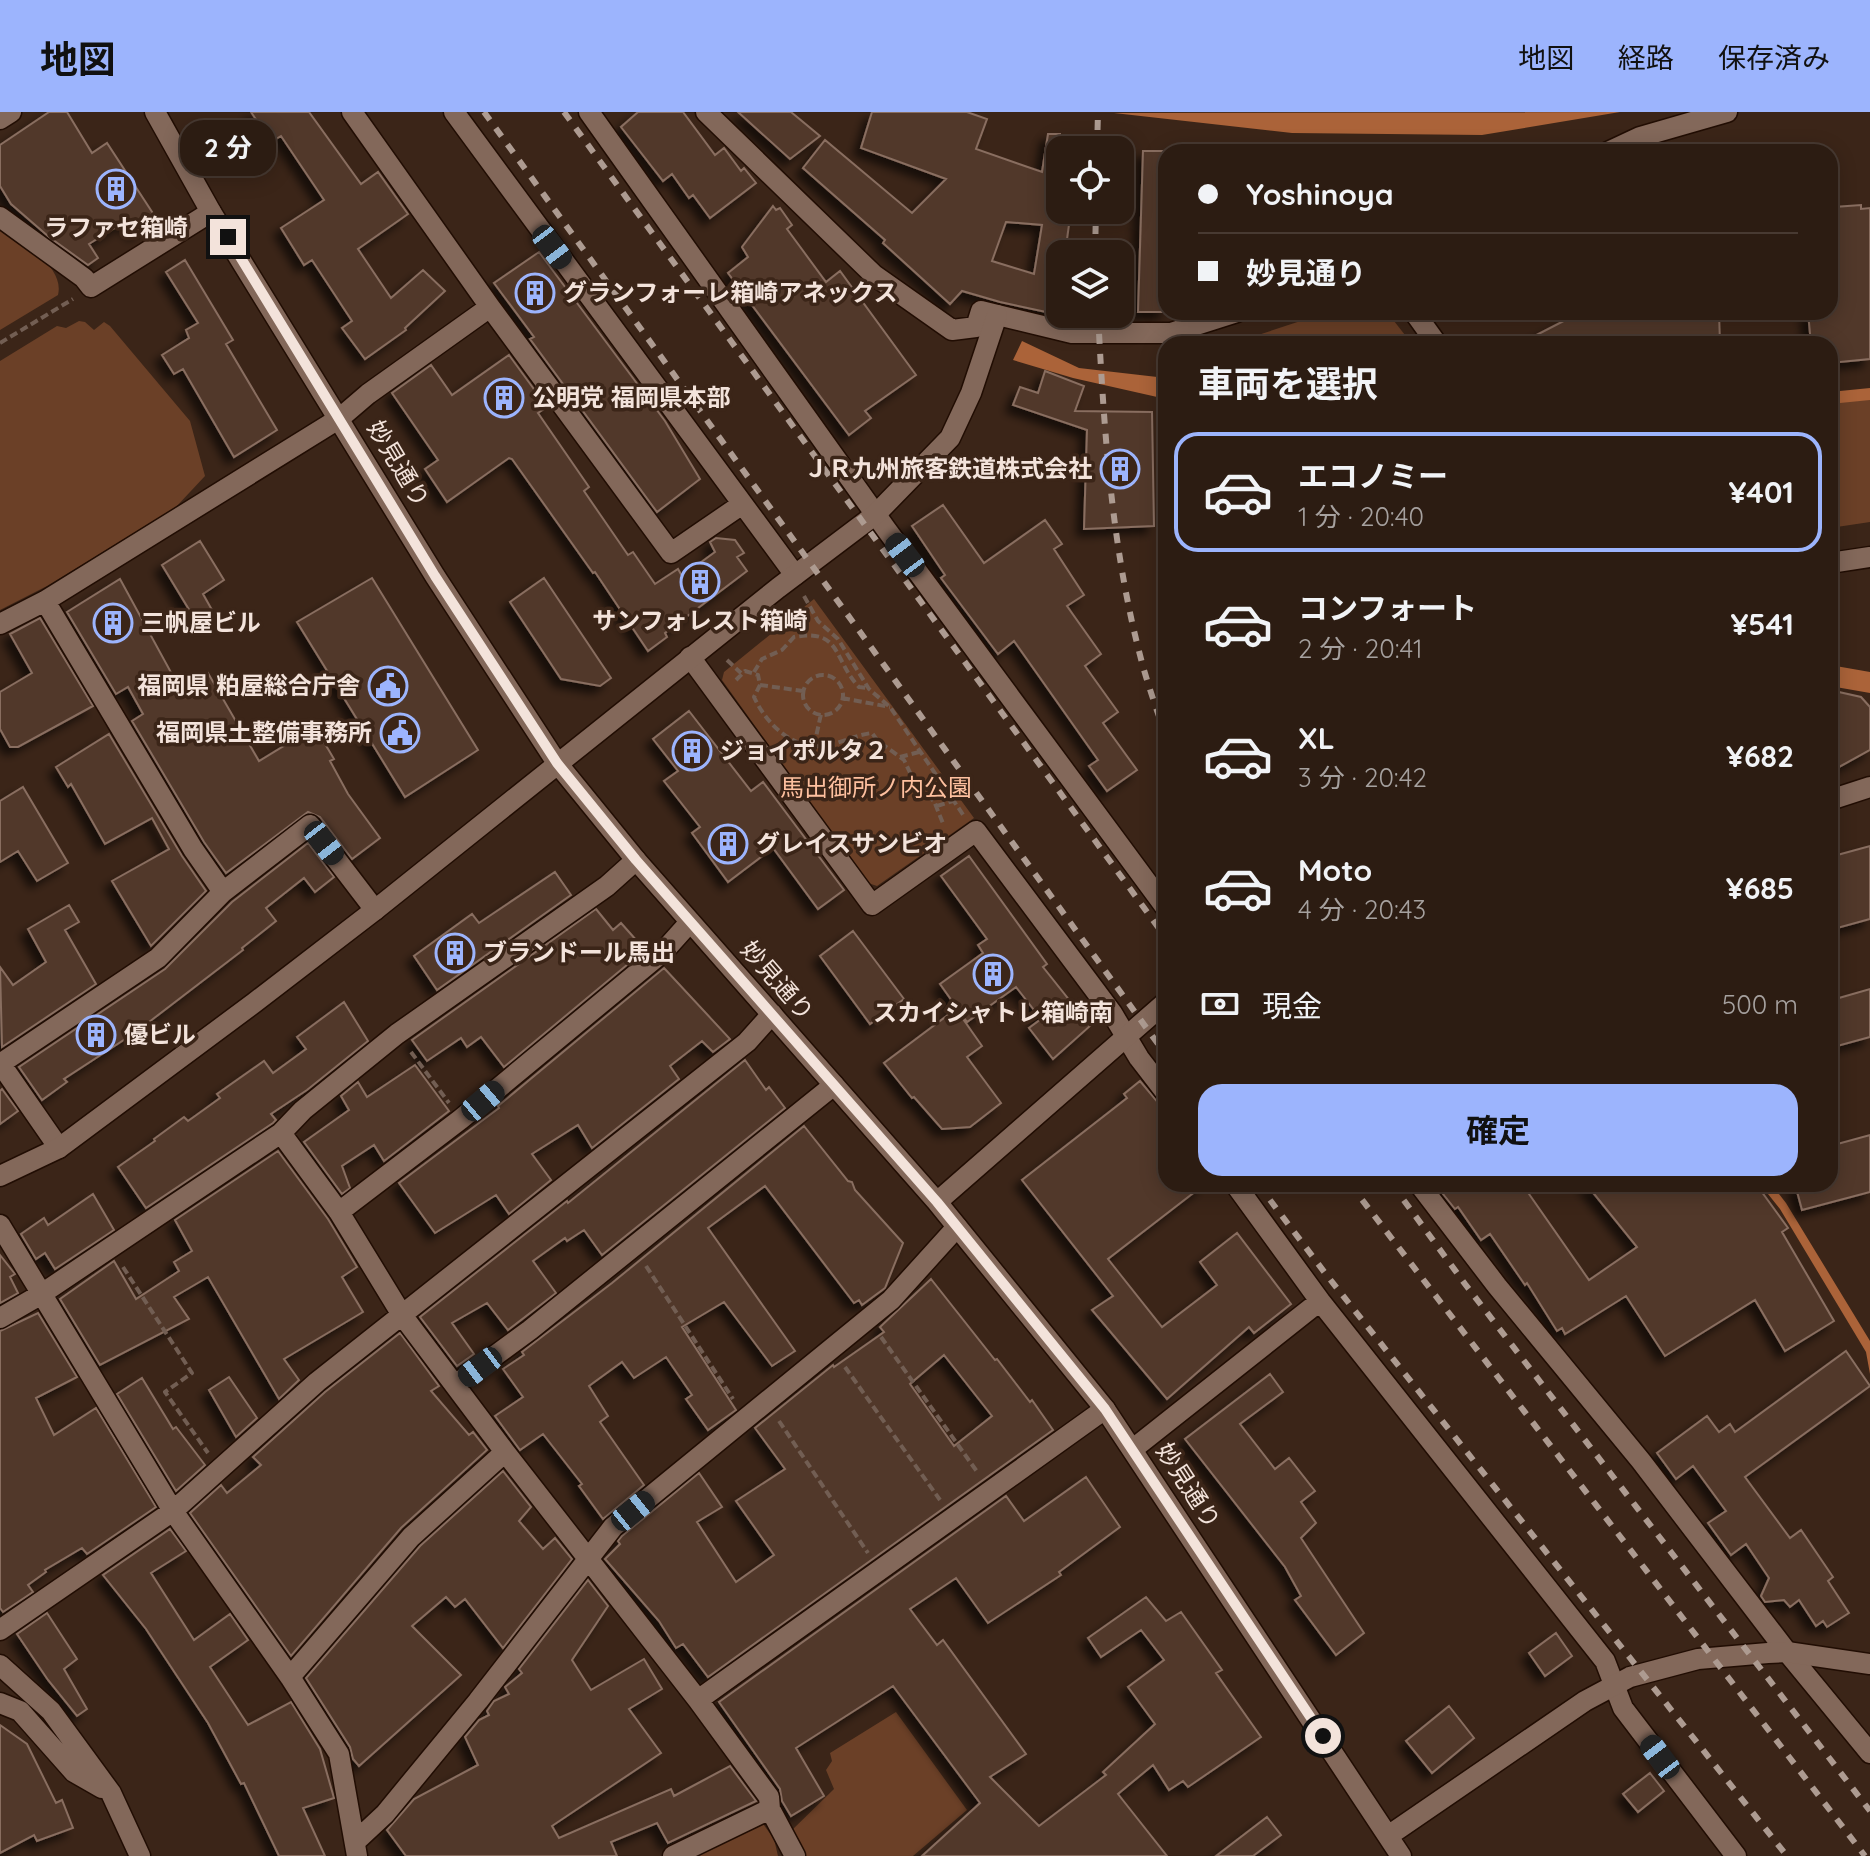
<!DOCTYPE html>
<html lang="ja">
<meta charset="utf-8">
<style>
body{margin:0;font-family:Quicksand,"Noto Sans JP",sans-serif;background:#34251b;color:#f1f3f6;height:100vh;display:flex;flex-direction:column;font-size:30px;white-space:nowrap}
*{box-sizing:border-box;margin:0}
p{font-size:26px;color:#a6a19f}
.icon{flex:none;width:44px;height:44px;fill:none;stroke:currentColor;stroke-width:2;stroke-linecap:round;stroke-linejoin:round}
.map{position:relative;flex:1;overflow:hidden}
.side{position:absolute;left:1158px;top:224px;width:680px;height:856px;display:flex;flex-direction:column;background:#2c1c12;border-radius:24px;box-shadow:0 4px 20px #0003,0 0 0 2px #483a32}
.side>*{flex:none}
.hud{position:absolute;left:1158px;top:32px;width:680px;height:176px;border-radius:24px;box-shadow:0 4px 20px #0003,0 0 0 2px #483a32;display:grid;align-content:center;height:176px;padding:0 40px;background:#2c1c12}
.controls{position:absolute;left:1046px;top:24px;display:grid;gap:16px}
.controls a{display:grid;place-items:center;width:88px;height:88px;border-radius:16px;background:#2c1c12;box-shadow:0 4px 20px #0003,0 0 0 2px #483a32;font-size:40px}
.end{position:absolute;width:36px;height:36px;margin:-18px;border:10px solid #f3e3db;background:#111;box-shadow:0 0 0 4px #111}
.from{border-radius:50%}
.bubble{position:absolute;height:56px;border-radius:24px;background:#2c1c12;box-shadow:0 4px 20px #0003,0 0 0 2px #483a32;font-size:26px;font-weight:700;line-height:56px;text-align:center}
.car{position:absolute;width:24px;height:48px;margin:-24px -12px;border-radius:10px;box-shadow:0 0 6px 2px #0007;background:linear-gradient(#222 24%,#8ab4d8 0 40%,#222 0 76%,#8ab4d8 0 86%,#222 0)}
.hud b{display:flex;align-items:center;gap:28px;height:76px;font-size:30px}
.hud b+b{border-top:2px solid #483a32}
.hud i{width:20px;height:20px;background:#f1f3f6}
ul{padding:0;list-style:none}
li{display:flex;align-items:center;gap:24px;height:120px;margin:0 16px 12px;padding:0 24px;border:4px solid transparent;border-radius:24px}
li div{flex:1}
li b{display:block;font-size:30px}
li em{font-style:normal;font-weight:700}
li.active{border-color:#9cb4fd}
li>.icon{width:72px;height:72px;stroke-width:1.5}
h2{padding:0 40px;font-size:36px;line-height:96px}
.pay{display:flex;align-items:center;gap:20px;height:88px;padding:0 40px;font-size:30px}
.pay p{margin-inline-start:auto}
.action{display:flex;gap:16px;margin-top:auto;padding:16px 40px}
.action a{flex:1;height:92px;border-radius:24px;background:#9cb4fd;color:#111;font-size:32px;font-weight:700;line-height:92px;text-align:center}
header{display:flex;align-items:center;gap:48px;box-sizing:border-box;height:112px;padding:0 40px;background:#9cb4fd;color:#111}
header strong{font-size:38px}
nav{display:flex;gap:44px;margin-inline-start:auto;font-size:28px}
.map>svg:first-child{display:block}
.green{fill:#6b4027}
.water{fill:#ab6339}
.building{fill:#51392c;stroke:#896e60;stroke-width:2;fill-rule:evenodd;filter:url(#shadow)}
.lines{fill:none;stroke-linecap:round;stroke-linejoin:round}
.street-casing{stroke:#210d03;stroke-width:23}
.secondary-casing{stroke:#210d03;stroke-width:23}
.path{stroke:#725e53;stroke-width:4;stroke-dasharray:8 4;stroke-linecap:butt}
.street{stroke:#83685a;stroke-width:20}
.secondary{stroke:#83685a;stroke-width:20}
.rail{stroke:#ad9b91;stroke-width:6;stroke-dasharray:10 10;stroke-linecap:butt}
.route{stroke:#f3e3db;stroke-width:10}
.labels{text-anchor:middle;stroke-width:7;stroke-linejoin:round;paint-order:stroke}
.poi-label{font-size:24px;font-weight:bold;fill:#f3e3db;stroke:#3b2518;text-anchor:start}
.street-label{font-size:24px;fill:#f3e3db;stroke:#3b2518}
.park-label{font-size:24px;fill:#fec09f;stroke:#3b2518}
</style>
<header>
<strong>地図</strong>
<nav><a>地図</a><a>経路</a><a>保存済み</a></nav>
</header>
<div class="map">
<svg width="1870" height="1744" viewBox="0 0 1870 1744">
<defs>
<filter id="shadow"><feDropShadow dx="-7" dy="7" stdDeviation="4" flood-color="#0009"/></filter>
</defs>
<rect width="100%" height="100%" fill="#3b2518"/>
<path class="green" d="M0,115H4C23,131 65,155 58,183L0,218Z
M1328,200H1387L1412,232H1249V226Z
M79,209L85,210L94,218L104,210L110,214L190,309L205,364L175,396L47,474L0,498V249L57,214L66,216Z
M1870,280V410L1830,416V286Z
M814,487L974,706L877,774L868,771L722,568L724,560Z
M896,1600L967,1698L913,1744H801L790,1720L834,1677L826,1658L832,1649L830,1641Z
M761,1709L774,1727L778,1744H688Z"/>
<path class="water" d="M1620,0L1482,23L1292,21L1114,1Z
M1022,229L1079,256L1166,266V287L1073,266L1013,248Z
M1870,276V288L1830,292V280Z
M1830,553L1870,560V581L1830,574Z
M1760,1072H1771L1786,1091L1870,1229V1262L1866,1240L1780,1097Z"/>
<path class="building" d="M49,0H67L92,41L107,31L156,106L135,121L126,109L89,132L98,146L88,153L49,125L11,92L0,74V33Z
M251,0H309L361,72L378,60L408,102L358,137L391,186L423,158L445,179L405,216L406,218L365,247L342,216L352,209L312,148L304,153L281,116L324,88L281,24L271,30Z
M638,0H683L715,43L724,36L741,59L744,56L756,71L710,106L693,83L689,86L672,62L663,69L621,15Z
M738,0H791L820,24L790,47Z
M872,0H967L987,7L976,37L1042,60L1048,22H1060V98H1071L1065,142H1060V203L1000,190L962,179L950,192L883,131L885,128L803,56L825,28L912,101L946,67L861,36ZM1006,110L1042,113L1034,162L992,149Z
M1143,39H1166V200H1138Z
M1861,93V97L1870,96V247L1830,251V232H1811L1808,200H1830V107H1836L1834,95Z
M773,94L776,98L780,96L792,113L787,117L826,170L840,159L916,263L865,299L871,306L849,323L728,161L748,145L742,135Z
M539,140L665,309L700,367L657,400L530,227L534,225L494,171Z
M185,148L233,228L226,232L277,318L234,345L183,257L174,262L162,243L189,226L186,218L198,211L166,160Z
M1581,200H1719L1720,232H1519Z
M509,243L547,295L538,301L589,375L584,379L628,443L633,440L655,472L678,457L682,464L715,440L710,430L716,426L735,428L744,441L737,445L747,459L665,521L667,525L648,539L595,460L593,461L512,347L509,346L447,390L425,357L438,348L392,281L431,253L452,283Z
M1045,259L1084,274L1075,299L1152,300L1154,414L1084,417L1087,318L1013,293L1020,275L1038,281Z
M943,393L984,451L1045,408L1062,432L1054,437L1084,483L1067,494L1101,542L1085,554L1118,600L1103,611L1137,658L1107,679L1089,654L1098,648L1014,529L998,542L941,466L945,463L912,414Z
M200,429L224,468L203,482L212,498L196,509L162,453Z
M372,466L478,638L405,685L297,510Z
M544,466L611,566L600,574L561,567L510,490Z
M120,467L180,577L208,561L259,649L315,615L334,647L330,649L348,682L380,726L352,747L320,705L308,700L226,761L204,730L132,609L143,602L128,575L116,582L67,500Z
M40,506L93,594L18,635H10L0,617V580L32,561L10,522Z
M1830,578L1861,585L1870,595V638L1830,660Z
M689,599L751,679L763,670L844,778L818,797L773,736L728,770L692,721L700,715L664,669L678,659L653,627Z
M109,622L182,744L206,779L151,834L112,769L169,737L152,706L105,732L71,672L68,675L56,655Z
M23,675L68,751L37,769L18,739L0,750V689Z
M308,731L334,765L315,780L304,766L266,796L276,809L242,836L243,838L136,920L64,967L67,970L42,988L19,955L165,857L232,790Z
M1870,734V807L1830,818V766L1836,764L1830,745Z
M969,744L1047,852L1043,855L1090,914L1053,947L1029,916L1041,907L1016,875L967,910L940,872L983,841L978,833L987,827L941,764Z
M555,760L571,783L437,878L414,844L472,802L479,811Z
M69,793L79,810L65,818L96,872L2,935L0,855L13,873L46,850L28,817Z
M596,797L613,818L621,811L645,838L504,955L481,925L467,935L461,926L427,949L412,928Z
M853,819L904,887L870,912L820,844Z
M664,856L730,927L713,940L702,929L670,954L679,967L592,1036L578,1013L532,1042L551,1068L509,1102L496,1083L435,1121L399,1071L499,996L498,994Z
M1870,877V925L1830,936V898L1835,897L1832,888Z
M344,890L368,929L307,978L271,1002L276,1008L273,1011L146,1096L118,1055L155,1029L154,1027L184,1005L188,1009L220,986L217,982L264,949L273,961L306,937L297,925Z
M956,897L982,934L967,945L1001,991L970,1015L942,1017L914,985L912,986L884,951Z
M745,948L766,978L769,975L785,996L602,1143L584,1118L567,1129L565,1126L533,1149L556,1181L508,1218L487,1191L452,1211L474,1242L457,1254L420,1205L567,1089L568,1091Z
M415,953L449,999L384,1049L374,1033L342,1054L350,1076L342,1082L304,1030L349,998L341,984L358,970L367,985Z
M1140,969L1166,1000V1072H1205L1108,1147L1162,1215L1217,1173L1200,1150L1237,1121L1291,1192L1254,1221L1249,1215L1167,1287L1092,1198L1113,1184L1022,1068L1127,986L1124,982Z
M2,977L18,999L0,1012V979Z
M804,1014L848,1069L852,1070L855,1078L903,1131L885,1176L862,1193L859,1188L854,1191L765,1074L708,1116L795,1239L772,1254L724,1190L682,1215L736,1298L708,1318L686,1287L692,1283L666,1245L634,1266L622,1250L589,1274L608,1304L600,1310L644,1373L603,1407L579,1374L582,1372L543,1322L520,1338L495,1304L523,1285L503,1257L524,1243L522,1240L612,1171Z
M1870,1023V1080L1802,1098L1795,1072H1830V1034Z
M278,1039L328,1107L357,1155L342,1165L363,1200L284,1247L299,1268L279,1287L208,1165L174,1185L189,1207L100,1253L60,1187L114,1149L136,1187L179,1159L174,1150L192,1139L175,1108Z
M1456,1072H1522L1589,1168L1637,1135L1586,1072H1756L1788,1116L1782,1120L1834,1209L1785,1239L1755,1188L1665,1244L1626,1184L1565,1222L1562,1216L1557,1219L1527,1171L1525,1173L1490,1122L1481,1128L1458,1095L1455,1097L1443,1082Z
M93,1082L114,1118L55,1157L45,1141L36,1147L21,1122L44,1106L48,1113Z
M0,1143L15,1162L10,1165L18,1181L0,1191Z
M931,1167L995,1248L997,1247L1030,1290L1032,1288L1053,1318L708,1565L683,1532L676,1536L659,1509L605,1447L620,1432L618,1429L622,1424L699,1361L722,1395L697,1410L736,1470L774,1443L736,1389L785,1357L755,1316L833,1253L834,1255L884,1220L880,1215ZM944,1243L992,1304L954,1334L910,1272Z
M38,1201L77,1265L36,1286L54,1323L96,1296L156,1395L87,1442L82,1436L45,1458L46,1460L28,1473L33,1480L3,1500L0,1496V1219Z
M400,1221L439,1274L431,1279L469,1323L473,1320L487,1338L401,1416L291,1544L190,1401L221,1373L227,1381L261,1353L253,1345L325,1280Z
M1846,1239L1870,1274L1745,1365L1790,1426L1801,1418L1833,1465L1828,1469L1849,1501L1827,1515L1823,1509L1816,1514L1799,1488L1790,1495L1784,1488L1765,1490L1761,1484L1769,1466L1746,1432L1731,1443L1708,1411L1726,1399L1693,1354L1676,1367L1657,1341L1707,1304L1719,1320L1730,1312L1735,1320Z
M1270,1262L1283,1280L1240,1312L1275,1357L1289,1346L1315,1379L1301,1390L1316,1411L1301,1426L1364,1521L1336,1543L1295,1488L1301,1484L1285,1455L1185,1327Z
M229,1265L257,1306L236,1325L209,1278Z
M142,1266L173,1317L176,1315L205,1353L176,1379L117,1282Z
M503,1359L531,1395L519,1409L543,1437L555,1426L572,1447L503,1536L465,1487L455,1495L446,1485L412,1514L461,1563L359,1654L353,1647L350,1635L306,1566L420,1434Z
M1086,1365L1120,1415L1059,1460L1061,1463L988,1511L956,1466L910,1497L937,1533L943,1528L1026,1642L990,1665L1039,1714L1106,1663L1103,1660L1155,1612L1128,1575L1164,1548L1141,1518L1101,1545L1088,1526L1146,1485L1166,1509L1181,1500L1222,1558L1216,1561L1261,1625L1188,1675L1183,1669L1169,1678L1153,1653L1118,1682L1167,1744H922L980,1691L893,1574L796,1636L824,1684L791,1704L782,1689L780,1677L719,1590L1006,1384L1024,1409Z
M170,1417L186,1439L151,1461L194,1528L230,1502L248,1528L210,1555L248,1613L291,1590L320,1637L334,1686L303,1696L325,1744H279L244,1671L241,1672L208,1611L146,1517L103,1463Z
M588,1468L608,1494L572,1548L591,1578L644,1547L662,1577L629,1597L661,1641L552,1714L559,1726L671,1677L674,1684L730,1654L756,1689L668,1731L657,1711L611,1730L617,1744H406L387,1718L414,1687L478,1653L465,1625L479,1608L489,1603L487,1599L494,1589L509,1582L505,1575L522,1561L519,1557Z
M47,1501L77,1547L64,1557L87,1597L77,1604L48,1568L17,1522Z
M1556,1521L1572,1544L1545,1564L1529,1541Z
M1449,1594L1474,1626L1432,1661L1406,1629Z
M0,1613L27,1632L56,1691L62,1688L73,1716L37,1729L34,1723L0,1741Z
M1650,1661L1664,1679L1638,1700L1623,1682Z
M1267,1705L1281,1723L1253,1744H1216Z"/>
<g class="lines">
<defs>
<path id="street" d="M352,0L490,195L671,441L741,393
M454,0L795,463
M589,0L886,417L1166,796
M706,0L874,163L952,218L976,215L981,199L1072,221H1171L1237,200
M1608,40L1640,25L1727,0
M0,105L84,166L91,175L211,100
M1414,200L1437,232
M45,489L193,737L223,780L310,713L375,798
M0,512L45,489L340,306L368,282L490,195
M690,545L872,793L976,719L1112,901L1139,946L1166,981
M1830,688L1870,675
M0,951L59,1036
M0,952L158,846L223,780
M281,1021L339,1100L402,1203L505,1340L698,1588L769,1685L770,1697L795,1744
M1235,1072L1320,1189L1605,1549L1623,1596L1736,1744
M1419,1072L1497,1174L1641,1349L1787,1540L1870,1641
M339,1100L461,1007L664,839L690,810
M0,1113L173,1399L290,1565L339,1642L357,1744
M0,1206L40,1183L281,1021L303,998L397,922L607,774L636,748
M455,1273L530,1218L834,973
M1133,1337L1320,1189
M0,1518L173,1399L317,1270L747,930L772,902
M290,1565L411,1425L505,1340
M698,1588L1105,1297
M355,1730L385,1702L478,1589L613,1415L891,1188L957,1115
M673,1744L770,1697"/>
<path id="secondary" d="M155,0L211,100L435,464L557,651L636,748L937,1090L1105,1297L1401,1744
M0,7L11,0
M1830,451L1870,445
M0,1064L59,1036L254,891L375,798L778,476L876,402L950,326L971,281L997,203
M937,1090L1166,890
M0,1553L51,1599L111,1681L140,1744
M0,1591L20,1599L74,1660L102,1676
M1388,1724L1585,1589L1630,1565L1698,1547L1768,1541L1787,1540L1870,1552"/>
</defs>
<use href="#street" class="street-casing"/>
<use href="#secondary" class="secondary-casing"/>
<path class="path" d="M0,231L73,187
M804,484L818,509L838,527L869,577L890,595L964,704
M727,548L741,561
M754,560L762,547L782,538L794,525C842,516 833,548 859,575L868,576
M803 583a20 20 0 1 1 40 0a20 20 0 1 1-40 0Z
M736,568L745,559L758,563L760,573L754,585C766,611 791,637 823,634C839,632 855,623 872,621L878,629L904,648L917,675L934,689L944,714
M760,573L803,579
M842,586L890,595
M814,634L821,602
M900,645L919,640
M937,694L953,689
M411,940L449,991
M646,1154L733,1287
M123,1155L192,1261L165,1280L208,1341
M881,1225L978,1361
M845,1255L940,1388
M779,1309L868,1441"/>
<use href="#street" class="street"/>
<use href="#secondary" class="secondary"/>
<path class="rail" d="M484,0L1166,943
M564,0L1166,826
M1097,38L1098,0
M1095,142L1096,98
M1098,202C1104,316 1111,432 1140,543C1147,571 1157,598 1166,625
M1258,1072L1325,1161L1787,1744
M1350,1072L1865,1744
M1392,1072L1465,1172L1870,1699"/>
</g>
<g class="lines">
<path class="route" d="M228,125L435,464L557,651L636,748L937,1090L1105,1297L1323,1624"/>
</g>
<defs>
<symbol id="building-ring" viewBox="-11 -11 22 22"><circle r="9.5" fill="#3b2518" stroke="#9cb4fd" stroke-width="1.5"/><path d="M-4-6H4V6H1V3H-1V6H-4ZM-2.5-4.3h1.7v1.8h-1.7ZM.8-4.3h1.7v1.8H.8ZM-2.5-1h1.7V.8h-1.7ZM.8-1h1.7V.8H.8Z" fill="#9cb4fd"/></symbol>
<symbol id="civic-ring" viewBox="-11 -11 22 22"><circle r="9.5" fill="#3b2518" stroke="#9cb4fd" stroke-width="1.5"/><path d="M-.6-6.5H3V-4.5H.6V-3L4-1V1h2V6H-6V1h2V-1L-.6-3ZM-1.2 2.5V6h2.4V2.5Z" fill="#9cb4fd"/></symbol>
</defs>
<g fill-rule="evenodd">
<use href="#building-ring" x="94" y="55" width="44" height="44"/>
<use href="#building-ring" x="513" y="159" width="44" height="44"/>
<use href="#building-ring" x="482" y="264" width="44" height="44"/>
<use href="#building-ring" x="1098" y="335" width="44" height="44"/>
<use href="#building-ring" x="678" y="448" width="44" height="44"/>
<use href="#building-ring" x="91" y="489" width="44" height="44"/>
<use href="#civic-ring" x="366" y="552" width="44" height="44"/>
<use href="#civic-ring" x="378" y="599" width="44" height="44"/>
<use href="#building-ring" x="670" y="617" width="44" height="44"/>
<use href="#building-ring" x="706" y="710" width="44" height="44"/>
<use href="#building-ring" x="433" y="819" width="44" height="44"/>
<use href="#building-ring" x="971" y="840" width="44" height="44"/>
<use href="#building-ring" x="74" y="901" width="44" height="44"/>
</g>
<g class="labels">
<g class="poi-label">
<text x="116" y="124" text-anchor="middle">ラファセ箱崎</text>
<text x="563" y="189">グランフォーレ箱崎アネックス</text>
<text x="532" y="294">公明党 福岡県本部</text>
<text x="1092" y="365" text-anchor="end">ＪＲ九州旅客鉄道株式会社</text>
<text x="700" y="517" text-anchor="middle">サンフォレスト箱崎</text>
<text x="141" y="519">三帆屋ビル</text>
<text x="360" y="582" text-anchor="end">福岡県 粕屋総合庁舎</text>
<text x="372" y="629" text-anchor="end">福岡県土整備事務所</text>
<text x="720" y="647">ジョイポルタ２</text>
<text x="756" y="740">グレイスサンビオ</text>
<text x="483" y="849">ブランドール馬出</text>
<text x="993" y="909" text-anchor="middle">スカイシャトレ箱崎南</text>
<text x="124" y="931">優ビル</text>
</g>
<g class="street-label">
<text transform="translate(398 352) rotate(59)" y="8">妙見通り</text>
<text transform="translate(777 869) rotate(49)" y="8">妙見通り</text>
<text transform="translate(1188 1374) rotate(57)" y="8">妙見通り</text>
</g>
<g class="park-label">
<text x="876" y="684">馬出御所ノ内公園</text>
</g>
</g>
</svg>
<div class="controls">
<a><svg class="icon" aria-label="locate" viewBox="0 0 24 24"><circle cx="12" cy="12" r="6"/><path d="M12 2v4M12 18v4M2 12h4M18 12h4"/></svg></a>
<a><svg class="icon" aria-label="layers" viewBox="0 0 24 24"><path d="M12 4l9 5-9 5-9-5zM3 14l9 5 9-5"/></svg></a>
</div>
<i class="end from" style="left:1323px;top:1624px"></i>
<i class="end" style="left:228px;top:125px"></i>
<div class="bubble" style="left:180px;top:8px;width:96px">2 分</div>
<i class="car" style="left:552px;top:135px;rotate:143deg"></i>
<i class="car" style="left:905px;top:443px;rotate:323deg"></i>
<i class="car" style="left:324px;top:731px;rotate:142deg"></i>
<i class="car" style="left:483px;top:989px;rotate:50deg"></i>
<i class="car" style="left:480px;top:1255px;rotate:233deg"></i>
<i class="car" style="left:633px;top:1399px;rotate:51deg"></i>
<i class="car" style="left:1660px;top:1645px;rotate:323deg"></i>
<div class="hud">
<b><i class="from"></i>Yoshinoya</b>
<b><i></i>妙見通り</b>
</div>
<section class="side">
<h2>車両を選択</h2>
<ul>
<li class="active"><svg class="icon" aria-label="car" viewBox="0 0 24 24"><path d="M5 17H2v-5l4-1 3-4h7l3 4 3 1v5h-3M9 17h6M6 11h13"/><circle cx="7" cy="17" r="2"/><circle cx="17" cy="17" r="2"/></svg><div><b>エコノミー</b><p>1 分 · 20:40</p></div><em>¥401</em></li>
<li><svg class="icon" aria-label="car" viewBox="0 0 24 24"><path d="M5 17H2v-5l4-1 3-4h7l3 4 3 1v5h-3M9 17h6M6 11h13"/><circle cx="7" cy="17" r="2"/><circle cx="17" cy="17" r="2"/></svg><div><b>コンフォート</b><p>2 分 · 20:41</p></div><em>¥541</em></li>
<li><svg class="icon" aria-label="car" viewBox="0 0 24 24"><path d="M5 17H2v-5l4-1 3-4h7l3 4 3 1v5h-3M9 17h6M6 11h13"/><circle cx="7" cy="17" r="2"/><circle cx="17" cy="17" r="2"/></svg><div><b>XL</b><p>3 分 · 20:42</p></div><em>¥682</em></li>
<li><svg class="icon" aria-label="car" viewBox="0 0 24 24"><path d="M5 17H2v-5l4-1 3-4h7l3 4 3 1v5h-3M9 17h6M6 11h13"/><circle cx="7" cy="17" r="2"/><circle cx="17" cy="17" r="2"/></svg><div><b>Moto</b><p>4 分 · 20:43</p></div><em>¥685</em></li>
</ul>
<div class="pay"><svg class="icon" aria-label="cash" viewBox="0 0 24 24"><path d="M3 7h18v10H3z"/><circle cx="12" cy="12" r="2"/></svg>現金<p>500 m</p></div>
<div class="action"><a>確定</a></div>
</section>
</div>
